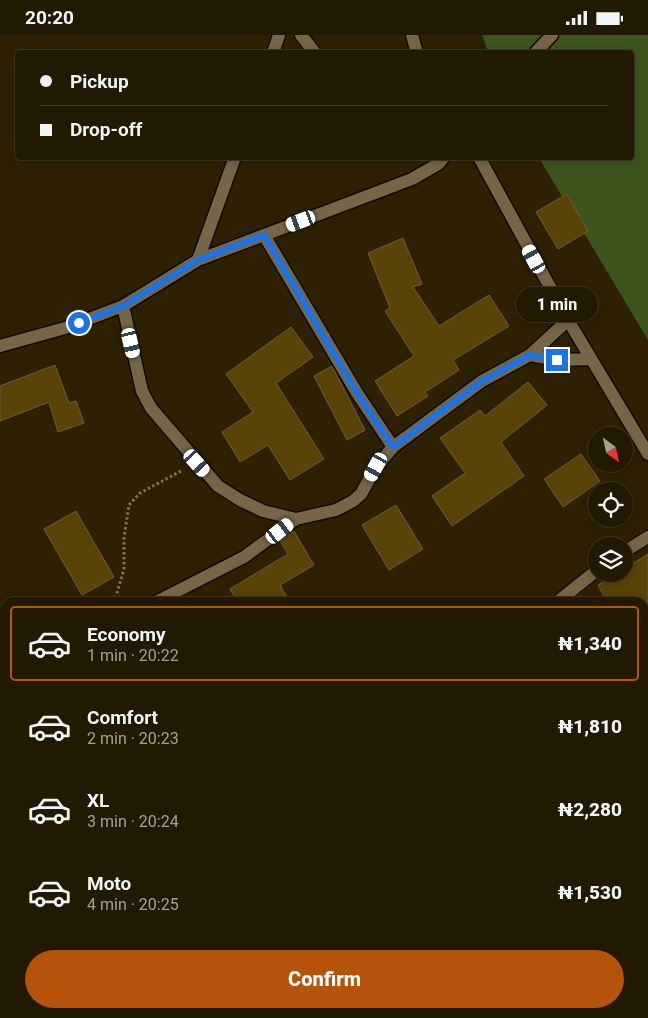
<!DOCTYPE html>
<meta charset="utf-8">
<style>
body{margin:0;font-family:Roboto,sans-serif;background:#2a220c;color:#f1f3f6;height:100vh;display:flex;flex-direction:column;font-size:19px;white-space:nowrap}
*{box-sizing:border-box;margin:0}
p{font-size:16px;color:#a2a099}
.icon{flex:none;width:28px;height:28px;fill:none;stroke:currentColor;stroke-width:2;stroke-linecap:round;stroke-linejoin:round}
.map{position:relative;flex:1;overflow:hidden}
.details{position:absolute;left:0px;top:562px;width:649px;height:421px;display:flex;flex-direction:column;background:#221902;border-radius:15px 15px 0 0;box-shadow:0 2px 8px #0003,0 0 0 1px #3f3824}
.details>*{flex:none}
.top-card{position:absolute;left:15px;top:15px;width:619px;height:110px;border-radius:5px;box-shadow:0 2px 8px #0003,0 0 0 1px #3f3824;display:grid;align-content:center;height:110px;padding:0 25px;background:#221902}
.needle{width:32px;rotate:147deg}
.fabs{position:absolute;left:588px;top:392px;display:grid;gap:10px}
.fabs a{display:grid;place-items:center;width:45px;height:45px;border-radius:50%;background:#221902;box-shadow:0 2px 8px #0003,0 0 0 1px #3f3824;font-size:25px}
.end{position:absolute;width:22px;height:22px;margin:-11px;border:6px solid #1a73e8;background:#fff;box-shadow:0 0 0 2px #fff}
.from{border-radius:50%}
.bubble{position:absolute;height:35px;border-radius:18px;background:#221902;box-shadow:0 2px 8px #0003,0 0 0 1px #3f3824;font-size:16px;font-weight:800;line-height:35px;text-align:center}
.car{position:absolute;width:15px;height:30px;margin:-15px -8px;border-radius:6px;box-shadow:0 0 4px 1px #0007;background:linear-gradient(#fff 24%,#345 0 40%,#fff 0 76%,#345 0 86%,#fff 0)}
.top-card b{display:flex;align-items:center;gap:18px;height:48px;font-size:19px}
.top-card b+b{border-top:1px solid #3f3824}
.top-card i{width:12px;height:12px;background:#f1f3f6}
ul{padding:9px 0 0;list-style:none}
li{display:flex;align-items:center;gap:15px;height:75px;margin:0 10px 8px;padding:0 15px;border:2px solid transparent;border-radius:5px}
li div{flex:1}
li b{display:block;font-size:19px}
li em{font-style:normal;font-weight:800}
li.selected{border-color:#b45309}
li>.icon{width:45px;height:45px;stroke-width:1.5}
.primary-button{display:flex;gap:10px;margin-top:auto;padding:10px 25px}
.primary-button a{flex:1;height:58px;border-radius:30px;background:#b45309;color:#fff;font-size:20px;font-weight:800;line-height:58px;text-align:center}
.status{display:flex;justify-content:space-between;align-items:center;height:35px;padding:0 25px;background:#221902;direction:ltr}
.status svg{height:14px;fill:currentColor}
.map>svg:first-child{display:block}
.green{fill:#3b551c}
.building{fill:#594307;stroke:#6b5d3f}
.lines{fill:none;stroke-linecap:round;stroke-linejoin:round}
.street-casing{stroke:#140b00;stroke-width:15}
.path{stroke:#7d725a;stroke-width:3;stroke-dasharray:2.5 2.5;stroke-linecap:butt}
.street{stroke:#746647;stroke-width:12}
.route{stroke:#1a73e8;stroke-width:6}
</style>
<div class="status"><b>20:20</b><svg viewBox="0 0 49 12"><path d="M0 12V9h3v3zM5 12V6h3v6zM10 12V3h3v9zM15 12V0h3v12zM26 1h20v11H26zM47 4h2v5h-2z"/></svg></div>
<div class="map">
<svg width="648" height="983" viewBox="0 0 648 983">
<rect width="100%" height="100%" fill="#2e2103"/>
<path class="green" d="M482,0H648V305L539,123L631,122V18L488,17Z"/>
<path class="building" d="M567,159L588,196L558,214L536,177Z
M403,203L422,249L413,252L439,291L489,260L509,291L453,325L459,335L425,357L428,361L397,381L375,346L414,321L385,276L390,273L368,218Z
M291,292L313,322L276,348L324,424L290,445L268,410L240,427L222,397L253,377L226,339Z
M55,330L69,368L76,366L84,388L58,397L49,367L0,386V351Z
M332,331L365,395L347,405L314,341Z
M528,347L547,370L501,407L524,441L452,491L432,461L465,438L440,403L480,375L485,381Z
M581,419L600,446L563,472L544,444Z
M396,470L423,514L389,535L362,490Z
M76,476L114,542L82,560L44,494Z
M294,496L314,530L280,550L290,568H238L230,554L288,519L280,506Z
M648,519V568H608L598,550L616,539H624V534Z"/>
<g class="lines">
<defs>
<path id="street" d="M301,0L315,18
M412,0L417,18
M273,18L279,0
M535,18L552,0
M479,122L568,285L648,419
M198,225L235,122
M123,271L142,356L151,373L218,451L240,465L263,476L296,484L336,475L353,466L361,459L376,432L393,412L357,358L264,200
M0,311L65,293L123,271L198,225L412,144L438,129L444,122
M530,320L557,325L591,324
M393,412L482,346L530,320L568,285
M624,517L648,502
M154,568L244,522L296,484
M556,568L596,536
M644,757L648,755
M414,980L415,979"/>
</defs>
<use href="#street" class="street-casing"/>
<path class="path" d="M114,568L124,534V503L129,470L140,458L183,435
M0,898L5,893"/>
<use href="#street" class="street"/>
</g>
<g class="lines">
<path class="route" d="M79,288L123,271L198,225L264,200L357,358L393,412L482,346L530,320L557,325"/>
</g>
</svg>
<div class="fabs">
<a><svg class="needle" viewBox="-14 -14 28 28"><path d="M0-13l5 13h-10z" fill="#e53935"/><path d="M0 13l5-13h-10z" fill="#a2a099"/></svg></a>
<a><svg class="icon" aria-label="locate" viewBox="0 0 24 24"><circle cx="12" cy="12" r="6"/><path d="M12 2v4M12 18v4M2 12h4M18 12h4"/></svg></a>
<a><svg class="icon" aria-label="layers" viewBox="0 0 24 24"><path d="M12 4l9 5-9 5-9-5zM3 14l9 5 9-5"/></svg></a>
</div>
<i class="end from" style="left:79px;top:288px"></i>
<i class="end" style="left:557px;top:325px"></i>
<div class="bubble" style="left:516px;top:252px;width:82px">1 min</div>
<i class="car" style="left:301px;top:186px;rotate:249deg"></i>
<i class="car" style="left:534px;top:224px;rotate:331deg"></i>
<i class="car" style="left:131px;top:308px;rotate:167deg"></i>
<i class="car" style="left:197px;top:428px;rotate:138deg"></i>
<i class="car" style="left:376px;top:432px;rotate:209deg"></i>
<i class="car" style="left:280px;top:496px;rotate:52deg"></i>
<div class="top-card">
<b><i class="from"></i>Pickup</b>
<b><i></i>Drop-off</b>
</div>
<section class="details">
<ul>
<li class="selected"><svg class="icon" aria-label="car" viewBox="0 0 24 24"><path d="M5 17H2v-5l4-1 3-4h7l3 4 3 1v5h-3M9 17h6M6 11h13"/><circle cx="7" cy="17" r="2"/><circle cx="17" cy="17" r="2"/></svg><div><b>Economy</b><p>1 min · 20:22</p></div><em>₦1,340</em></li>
<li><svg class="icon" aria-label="car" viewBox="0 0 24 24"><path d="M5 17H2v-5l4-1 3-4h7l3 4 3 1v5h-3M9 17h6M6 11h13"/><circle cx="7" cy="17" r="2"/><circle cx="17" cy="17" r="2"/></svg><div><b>Comfort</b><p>2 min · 20:23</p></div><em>₦1,810</em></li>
<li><svg class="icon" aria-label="car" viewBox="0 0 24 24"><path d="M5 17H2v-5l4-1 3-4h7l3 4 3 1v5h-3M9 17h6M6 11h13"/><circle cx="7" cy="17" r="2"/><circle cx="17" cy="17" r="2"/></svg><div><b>XL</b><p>3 min · 20:24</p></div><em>₦2,280</em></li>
<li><svg class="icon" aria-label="car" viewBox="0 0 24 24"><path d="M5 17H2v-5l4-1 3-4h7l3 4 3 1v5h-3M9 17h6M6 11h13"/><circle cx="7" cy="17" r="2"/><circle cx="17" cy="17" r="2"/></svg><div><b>Moto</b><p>4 min · 20:25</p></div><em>₦1,530</em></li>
</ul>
<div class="primary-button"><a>Confirm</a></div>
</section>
</div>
